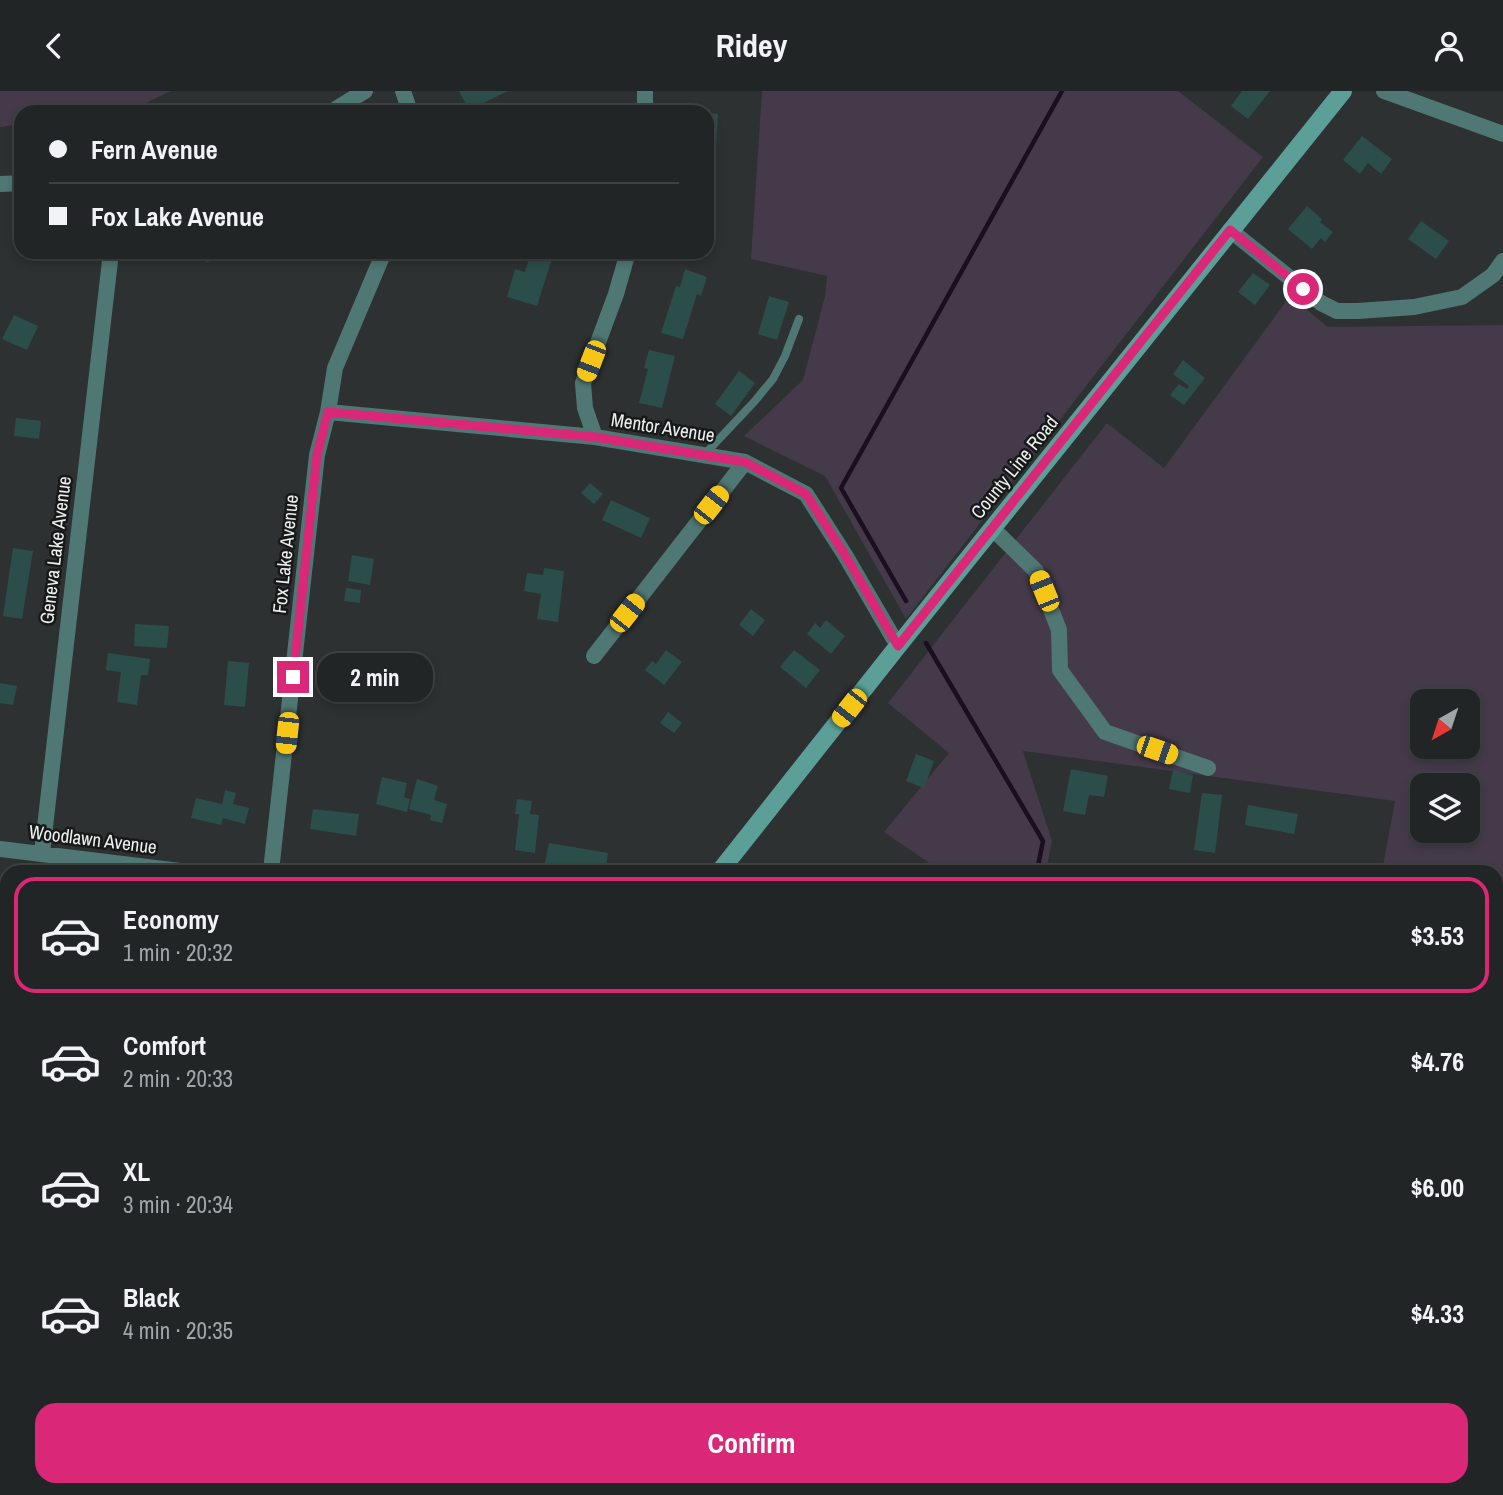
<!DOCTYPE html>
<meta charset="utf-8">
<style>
body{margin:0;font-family:"Archivo Narrow",sans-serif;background:#2e3132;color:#f1f3f6;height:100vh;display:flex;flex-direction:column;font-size:26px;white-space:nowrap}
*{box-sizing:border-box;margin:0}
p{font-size:23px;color:#a2a5a7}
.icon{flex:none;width:38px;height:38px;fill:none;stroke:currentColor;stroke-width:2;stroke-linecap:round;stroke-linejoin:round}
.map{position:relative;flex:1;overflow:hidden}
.side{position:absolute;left:0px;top:774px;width:1503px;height:632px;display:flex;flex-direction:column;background:#222525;border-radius:21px 21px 0 0;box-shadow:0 4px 10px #0003,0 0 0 2px #3f4242}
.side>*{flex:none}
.guide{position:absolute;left:14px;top:14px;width:700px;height:154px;border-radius:21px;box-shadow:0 4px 10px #0003,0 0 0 2px #3f4242;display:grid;align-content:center;height:154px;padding:0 35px;background:#222525}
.needle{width:46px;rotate:219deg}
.tools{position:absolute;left:1410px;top:598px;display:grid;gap:14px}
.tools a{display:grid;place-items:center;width:70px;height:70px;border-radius:14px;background:#222525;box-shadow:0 4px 10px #0003,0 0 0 2px #3f4242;font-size:35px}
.end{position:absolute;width:32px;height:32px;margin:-16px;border:9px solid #db2777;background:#fff;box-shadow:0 0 0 4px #fff}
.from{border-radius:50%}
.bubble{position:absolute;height:49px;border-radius:21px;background:#222525;box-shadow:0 4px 10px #0003,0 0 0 2px #3f4242;font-size:23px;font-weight:700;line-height:49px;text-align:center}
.car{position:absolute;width:21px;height:42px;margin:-21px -10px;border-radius:9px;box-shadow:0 0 5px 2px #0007;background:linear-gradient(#f5c518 24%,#345 0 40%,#f5c518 0 76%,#345 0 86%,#f5c518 0)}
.guide b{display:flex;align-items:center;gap:24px;height:66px;font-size:26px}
.guide b+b{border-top:2px solid #3f4242}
.guide i{width:18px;height:18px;background:#f1f3f6}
ul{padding:12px 0 0;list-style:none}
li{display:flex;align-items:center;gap:21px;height:116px;margin:0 14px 10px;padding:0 21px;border:4px solid transparent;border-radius:21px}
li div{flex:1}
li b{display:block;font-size:26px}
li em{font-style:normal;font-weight:700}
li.current{border-color:#db2777}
li>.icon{width:63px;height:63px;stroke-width:1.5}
.action{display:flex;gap:14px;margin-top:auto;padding:14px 35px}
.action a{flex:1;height:80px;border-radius:21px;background:#db2777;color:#fff;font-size:28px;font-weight:700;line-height:80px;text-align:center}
header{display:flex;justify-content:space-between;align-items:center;height:91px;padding:0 35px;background:#222525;font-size:32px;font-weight:700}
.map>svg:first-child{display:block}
.built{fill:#2f3b39}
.green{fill:#443a49;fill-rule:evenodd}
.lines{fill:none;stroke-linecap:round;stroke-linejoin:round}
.stream{stroke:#1b0e21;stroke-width:4.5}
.building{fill:#2b4e4b}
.path{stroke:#7c7f7f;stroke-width:2.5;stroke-dasharray:7 3.5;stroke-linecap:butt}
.lane{stroke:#4f7774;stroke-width:8}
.street{stroke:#4f7774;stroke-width:16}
.secondary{stroke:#5c9f99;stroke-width:18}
.primary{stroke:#65bdb6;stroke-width:18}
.rail-casing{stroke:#929595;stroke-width:7}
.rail{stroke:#171919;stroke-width:4.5;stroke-dasharray:13;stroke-linecap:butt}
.route{stroke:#db2777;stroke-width:9}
.labels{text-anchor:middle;stroke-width:5;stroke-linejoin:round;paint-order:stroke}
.street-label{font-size:19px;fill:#eef0f0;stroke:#171919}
</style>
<header><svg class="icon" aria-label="back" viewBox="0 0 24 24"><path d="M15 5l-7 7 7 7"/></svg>Ridey<svg class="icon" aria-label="person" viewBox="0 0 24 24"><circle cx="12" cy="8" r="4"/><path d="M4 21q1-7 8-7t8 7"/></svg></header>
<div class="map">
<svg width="1503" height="1404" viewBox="0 0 1503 1404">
<rect width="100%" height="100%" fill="#2d3131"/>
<path class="built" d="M1496,978L1503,979V1261L1496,1262Z"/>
<path class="green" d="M0,0H171L131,19L118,21H21V33L0,36Z
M762,0H1178L1263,66L906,528L825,385L744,345L803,289L825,205L827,185L751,168Z
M1290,205L1328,236L1503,234V825L1496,824V780H1382L1395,710L1023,660L1052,750L1046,780H941L884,741L949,662L888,612L1107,332L1164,377ZM1423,611H1468V656H1423ZM1423,695H1468V740H1423Z
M0,795L7,796V1398H1496V1291H1503V1404H0Z"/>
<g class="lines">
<path class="stream" d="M906,510L841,397L1062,0
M926,552L1043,750L1037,780"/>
</g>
<path class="building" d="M459,0H508L469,19Z
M1242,0H1270L1248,28L1231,15Z
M707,22L718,23L715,76L707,75Z
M1362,45L1392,68L1381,83L1368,72L1360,83L1343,69Z
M1307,115L1322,128L1320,131L1333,141L1325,151L1321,147L1312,158L1288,138Z
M1421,130L1449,150L1436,168L1408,148Z
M204,161H221L222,168L206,171Z
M531,161H554L537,215L507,206L515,178L525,181Z
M685,178L707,186L701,205L697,203L683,248L661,242L676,195L680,196Z
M1253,182L1270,194L1255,214L1238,201Z
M769,205L789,211L777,249L758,243Z
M14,224L38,235L27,259L2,248Z
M649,259L675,265L662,317L639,312L648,278L644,277Z
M1183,269L1205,287L1184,314L1170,304L1179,293L1187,298L1189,295L1173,283Z
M739,280L755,292L731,325L715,313Z
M16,327L41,330L39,348L14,345Z
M590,392L603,403L594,413L581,402Z
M611,409L650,427L641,447L602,429Z
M13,457L33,460L22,528L3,525Z
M352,464L374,468L370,494L348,490Z
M544,477L564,480L558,531L537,528L541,503L524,500L527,482L543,484Z
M346,497L361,499L360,512L344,510Z
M751,518L765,529L753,545L739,534Z
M826,529L845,545L831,563L807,543L815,532L820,537Z
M135,533L169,535L167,557L134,555Z
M666,559L682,571L664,594L645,579L652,570L656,573Z
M794,559L820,579L806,597L780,576Z
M108,562L150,568L148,584H141L137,614L117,611L121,581L106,579Z
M228,570L249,572L245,616L224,614Z
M0,592L17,595L13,614L0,612Z
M668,621L682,632L674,642L660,632Z
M916,663L934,670L924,697L906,690Z
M1071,678L1108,685L1104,706L1089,704L1085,724L1063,720Z
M1173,679L1193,684L1190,702L1169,698Z
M382,686L407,692L404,706L410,708L407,721L376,713Z
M417,688L438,695L434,709L447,713L442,732L430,729L431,724L409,718Z
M225,699L236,702L233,713L249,717L245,733L223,727L221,734L191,727L196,707L222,713Z
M1202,702L1222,704L1215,762L1194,759Z
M517,708L532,710L530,723L539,724L535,762L515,759L519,723H515Z
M1248,714L1298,723L1294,743L1245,734Z
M313,718L359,723L356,745L310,738Z
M549,752L608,762L605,780L545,772Z
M855,774L876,779V780H853Z
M1496,844L1503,845V875L1496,874Z"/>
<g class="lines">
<path class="path" d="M1496,1376H1503
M1049,1404L1097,1398"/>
<path class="lane" d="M704,364L754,311L773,288L785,265L799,228"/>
<path class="street" d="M403,0L410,21
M1384,0L1503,43
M331,21L365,0
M645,21V0
M0,93L21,92
M1230,139L1321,212L1337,220H1358L1414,216L1462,206L1493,184L1503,170
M328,321L595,346L745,371L806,403L845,464L898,555
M595,346L585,317L583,292L616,203L628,161
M992,437L1036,480L1059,539L1060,579L1105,641L1208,677
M594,565L745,371
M0,758L180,780
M42,762L111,161
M271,780L317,364L328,321L335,277L384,161"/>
<path class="secondary" d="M720,780L898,555L1343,0"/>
<path class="primary" d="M1496,953L1503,954
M229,1404L233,1398"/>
<defs>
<path id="rail" d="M1496,1287H1503
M491,1404L513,1398
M529,1404L553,1398"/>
</defs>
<use href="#rail" class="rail-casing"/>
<use href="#rail" class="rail"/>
</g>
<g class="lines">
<path class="route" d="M293,586L317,364L328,321L595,346L745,371L806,403L845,464L898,555L1230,139L1303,198"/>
</g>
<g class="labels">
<g class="street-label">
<text transform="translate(663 336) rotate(9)" y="7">Mentor Avenue</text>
<text transform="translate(1014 376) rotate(-51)" y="7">County Line Road</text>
<text transform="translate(55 459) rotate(-83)" y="7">Geneva Lake Avenue</text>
<text transform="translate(285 463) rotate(-84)" y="7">Fox Lake Avenue</text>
<text transform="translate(93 748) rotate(7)" y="7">Woodlawn Avenue</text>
</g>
</g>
</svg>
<div class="tools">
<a><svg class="needle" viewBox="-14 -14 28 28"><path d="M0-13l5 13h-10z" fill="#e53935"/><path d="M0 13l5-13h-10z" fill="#a2a5a7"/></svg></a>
<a><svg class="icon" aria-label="layers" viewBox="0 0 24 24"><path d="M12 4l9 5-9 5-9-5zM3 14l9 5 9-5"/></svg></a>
</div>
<i class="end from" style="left:1303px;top:198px"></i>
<i class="end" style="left:293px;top:586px"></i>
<div class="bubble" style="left:317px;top:562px;width:116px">2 min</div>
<i class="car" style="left:591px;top:270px;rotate:201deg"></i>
<i class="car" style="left:711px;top:414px;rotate:38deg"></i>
<i class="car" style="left:1044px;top:500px;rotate:338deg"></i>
<i class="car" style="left:627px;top:522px;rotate:38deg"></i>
<i class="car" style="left:849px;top:617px;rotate:218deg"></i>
<i class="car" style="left:287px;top:642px;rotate:186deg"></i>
<i class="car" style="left:1157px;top:659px;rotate:109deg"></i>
<div class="guide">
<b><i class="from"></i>Fern Avenue</b>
<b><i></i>Fox Lake Avenue</b>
</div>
<section class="side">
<ul>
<li class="current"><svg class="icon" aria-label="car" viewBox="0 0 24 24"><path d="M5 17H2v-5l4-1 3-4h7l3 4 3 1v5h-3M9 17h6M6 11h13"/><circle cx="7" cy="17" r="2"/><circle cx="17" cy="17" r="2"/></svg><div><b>Economy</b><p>1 min · 20:32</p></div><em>$3.53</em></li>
<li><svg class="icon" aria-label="car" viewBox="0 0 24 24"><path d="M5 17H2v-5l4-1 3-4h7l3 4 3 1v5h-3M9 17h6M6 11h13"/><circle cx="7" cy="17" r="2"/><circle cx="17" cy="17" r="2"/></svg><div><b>Comfort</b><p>2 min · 20:33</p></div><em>$4.76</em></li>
<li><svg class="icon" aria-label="car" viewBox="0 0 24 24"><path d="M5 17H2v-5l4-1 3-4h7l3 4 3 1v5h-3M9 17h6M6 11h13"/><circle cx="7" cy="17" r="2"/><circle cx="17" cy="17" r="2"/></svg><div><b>XL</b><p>3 min · 20:34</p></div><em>$6.00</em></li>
<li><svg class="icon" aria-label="car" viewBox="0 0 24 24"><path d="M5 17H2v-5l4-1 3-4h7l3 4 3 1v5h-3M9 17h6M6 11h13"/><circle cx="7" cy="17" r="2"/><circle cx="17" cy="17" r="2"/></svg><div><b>Black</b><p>4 min · 20:35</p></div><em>$4.33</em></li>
</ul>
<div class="action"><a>Confirm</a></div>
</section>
</div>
